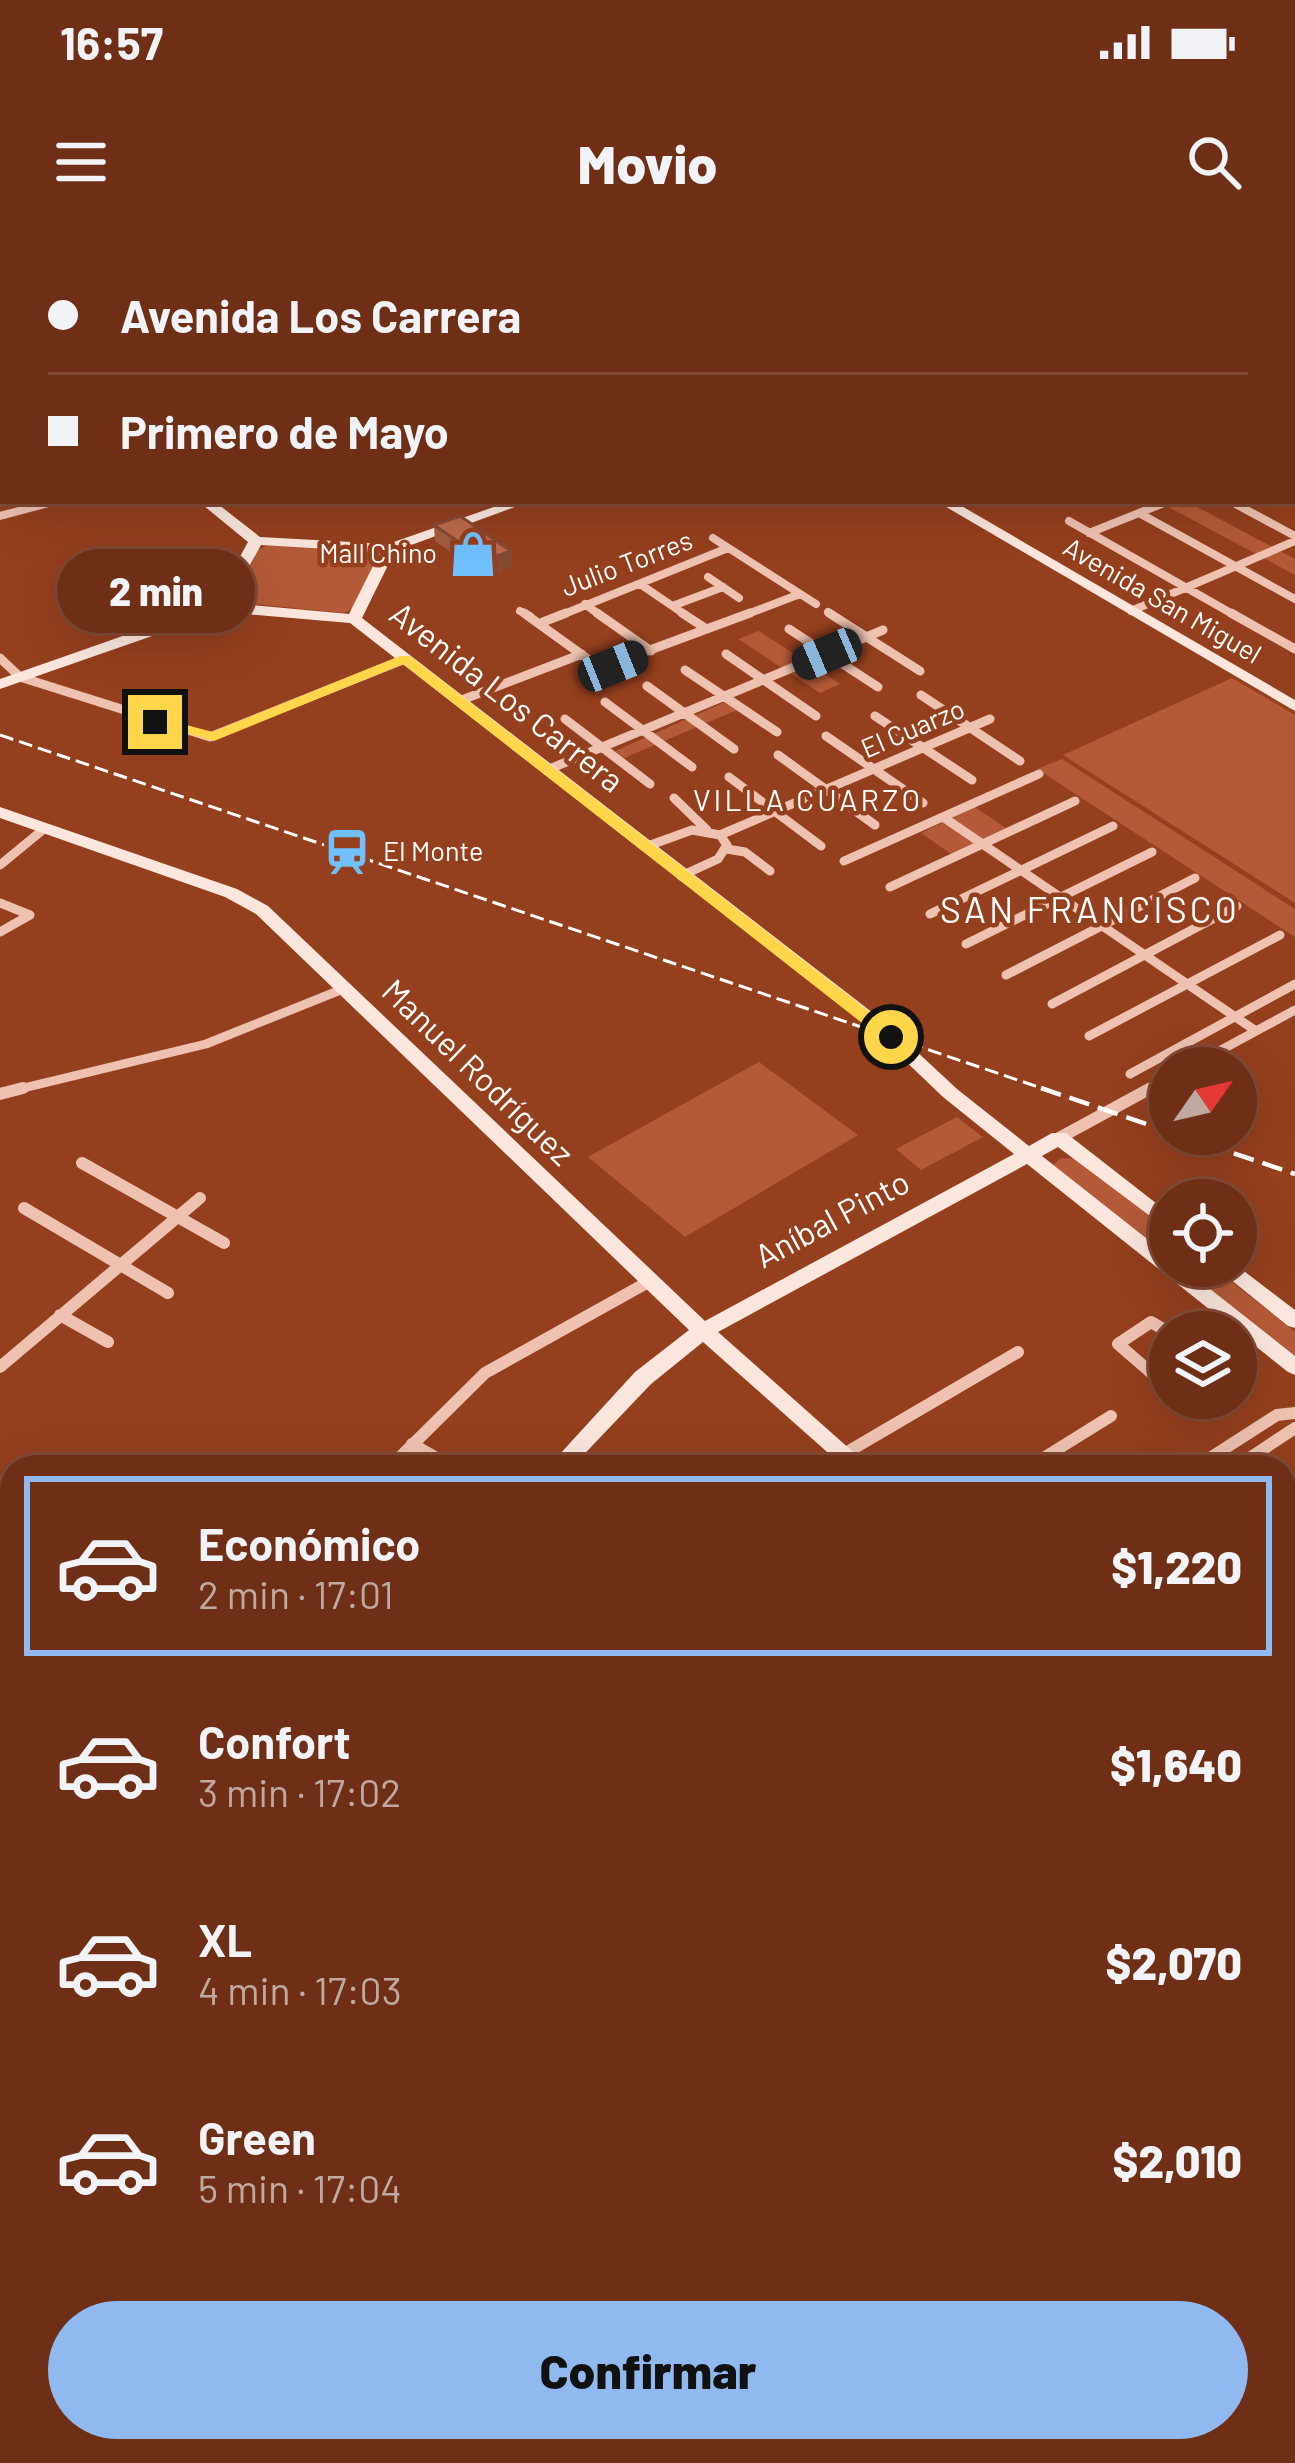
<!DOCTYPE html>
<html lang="es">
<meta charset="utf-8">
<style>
body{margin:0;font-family:Barlow,sans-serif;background:#74371f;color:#f1f3f6;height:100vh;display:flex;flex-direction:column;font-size:45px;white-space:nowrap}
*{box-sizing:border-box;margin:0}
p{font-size:39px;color:#c0a9a1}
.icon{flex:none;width:66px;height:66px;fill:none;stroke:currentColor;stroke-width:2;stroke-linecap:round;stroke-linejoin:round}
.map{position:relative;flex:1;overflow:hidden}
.side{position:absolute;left:0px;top:1215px;width:1296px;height:1008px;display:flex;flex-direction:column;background:#6f2f16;border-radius:36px 36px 0 0;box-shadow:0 12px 48px #0002,0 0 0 3px #814a35}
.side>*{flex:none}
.banner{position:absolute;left:0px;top:0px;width:1296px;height:264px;box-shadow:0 12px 48px #0002,0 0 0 3px #814a35;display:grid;align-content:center;height:264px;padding:0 48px;background:#6f2f16}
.needle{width:78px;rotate:56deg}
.buttons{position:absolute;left:1149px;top:807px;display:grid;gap:24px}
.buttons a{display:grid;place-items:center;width:108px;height:108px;border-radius:50%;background:#6f2f16;box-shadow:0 12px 48px #0002,0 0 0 3px #814a35;font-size:60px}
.end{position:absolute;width:54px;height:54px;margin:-27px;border:15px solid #ffd54a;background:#111;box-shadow:0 0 0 6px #111}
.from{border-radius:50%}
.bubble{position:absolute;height:84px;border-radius:42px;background:#6f2f16;box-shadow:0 12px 48px #0002,0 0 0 3px #814a35;font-size:39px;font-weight:800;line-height:84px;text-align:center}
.car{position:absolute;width:36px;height:72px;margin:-36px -18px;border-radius:15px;box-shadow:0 0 9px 3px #0007;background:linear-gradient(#222 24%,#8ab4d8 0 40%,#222 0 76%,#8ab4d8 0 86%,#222 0)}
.banner b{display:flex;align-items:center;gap:42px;height:114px;font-size:45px}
.banner b+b{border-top:3px solid #814a35}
.banner i{width:30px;height:30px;background:#f1f3f6}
ul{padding:21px 0 0;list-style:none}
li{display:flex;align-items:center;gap:36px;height:180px;margin:0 24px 18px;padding:0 24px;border:6px solid transparent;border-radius:0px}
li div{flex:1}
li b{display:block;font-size:45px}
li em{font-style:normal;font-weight:800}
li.on{border-color:#90b9f0}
li>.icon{width:108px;height:108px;stroke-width:1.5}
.button{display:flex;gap:24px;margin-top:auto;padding:24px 48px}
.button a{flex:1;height:138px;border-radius:72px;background:#90b9f0;color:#111;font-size:48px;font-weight:800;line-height:138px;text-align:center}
.status{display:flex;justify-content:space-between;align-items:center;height:84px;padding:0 60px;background:#6f2f16;direction:ltr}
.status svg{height:33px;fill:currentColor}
header{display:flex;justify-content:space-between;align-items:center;height:156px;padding:0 48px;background:#6f2f16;font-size:54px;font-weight:800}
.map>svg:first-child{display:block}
.green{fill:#b45a38}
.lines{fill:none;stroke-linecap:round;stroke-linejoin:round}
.street-far3{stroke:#eec1b0;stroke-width:8}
.street-far2{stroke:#eec1b0;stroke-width:9}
.street-far1{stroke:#eec1b0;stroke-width:12}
.street{stroke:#eec1b0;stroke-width:15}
.secondary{fill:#fae6dd;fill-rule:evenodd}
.primary{fill:#fffaf8;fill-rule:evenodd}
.rail-far1{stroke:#fff;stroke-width:3;stroke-dasharray:14 6;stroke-linecap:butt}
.rail{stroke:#fff;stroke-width:4.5;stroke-dasharray:21 9;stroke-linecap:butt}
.wall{fill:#a25b40}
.shaded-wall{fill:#844a34}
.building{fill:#bc6a4a;stroke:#844a34;stroke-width:3}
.route{fill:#ffd54a}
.labels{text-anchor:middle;stroke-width:9;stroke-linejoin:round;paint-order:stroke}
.far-poi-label{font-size:27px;fill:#fff;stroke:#943f1e;text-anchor:end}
.far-street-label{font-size:27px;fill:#fff;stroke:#943f1e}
.far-neighbourhood-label{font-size:30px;letter-spacing:3px;fill:#fff;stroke:#943f1e}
.street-label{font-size:33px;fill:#fff;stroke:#943f1e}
.neighbourhood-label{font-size:36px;letter-spacing:3px;fill:#fff;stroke:#943f1e}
</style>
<div class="status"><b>16:57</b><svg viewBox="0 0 49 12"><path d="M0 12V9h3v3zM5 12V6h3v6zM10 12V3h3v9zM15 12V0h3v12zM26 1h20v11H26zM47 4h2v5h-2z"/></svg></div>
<header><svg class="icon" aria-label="menu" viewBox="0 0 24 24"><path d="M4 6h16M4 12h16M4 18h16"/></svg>Movio<svg class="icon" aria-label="search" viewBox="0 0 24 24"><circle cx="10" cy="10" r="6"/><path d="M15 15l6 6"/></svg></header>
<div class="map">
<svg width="1295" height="2223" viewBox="0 0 1295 2223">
<rect width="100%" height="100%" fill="#943f1e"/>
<path class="green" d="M1186,261L1295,319V335L1165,265Z
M267,305L373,311L377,317L354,367L344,373L233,362L258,310Z
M759,391L840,444L820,453L738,399Z
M1232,438L1295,475V663L1063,515Z
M725,462L737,470L624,518L615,511Z
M1062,519L1295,669V697L1037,529Z
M975,567L1006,588L951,614L921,593Z
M759,822L858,895L685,997L588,917Z
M957,877L983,897L921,930L896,909Z
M1061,918L1081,919L1170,992V1024L1050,928Z
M1173,1026H1212L1295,1092V1122Z"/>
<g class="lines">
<path class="street-far3" d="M182,0L186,3
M260,0L265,3
M307,0L311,3
M352,0L357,3
M398,0L403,3
M443,0L448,3
M31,2L38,0
M132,3L144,0
M416,3L427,0
M1230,261L1295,296
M1139,273L1295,359
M0,276L56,261
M1069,281L1236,376
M1089,293L1169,261
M713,298L816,364
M708,337L739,358
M640,344L687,376
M585,364L601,376
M675,365L723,347
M520,371L530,376
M1131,371L1295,301
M828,372L834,376
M559,376L728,308
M742,376L800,354"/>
<path class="street-far2" d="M524,373L614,438
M597,373L651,411
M682,373L705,388
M829,373L920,431
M1231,373L1295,409
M543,382L566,373
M789,389L878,447
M726,414L816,476
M0,418L20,437L210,497L405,419
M604,427L750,373
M685,430L777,492
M647,446L734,509
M921,455L1020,521
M459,461L582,414
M605,462L692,527
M875,476L972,540
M565,479L650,544
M826,496L923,563
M778,515L875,585
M547,530L883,390
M729,537L821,606
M674,558L707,590
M943,577L1256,791
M645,607L692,590L720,595L990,479
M727,609L745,612L770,631
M844,621L1039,534
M0,625L45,588
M681,636L718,619L727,605L720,595
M890,647L1075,561
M0,663L30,675
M930,674L1113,586
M0,692L30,675
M966,704L1152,612
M1006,735L1195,638
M1052,764L1237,666
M1089,796L1280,695
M1188,828L1295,770
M1130,834L1295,744
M11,851L206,804L343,749
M1145,851L1170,838"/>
<path class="street-far1" d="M0,854L23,848
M1059,898L1151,848
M82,923L224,1003
M24,968L168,1053
M60,1075L108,1102
M1199,1092L1229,1074
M1170,1093L1151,1082L1118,1104L1170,1149
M0,1127L200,958
M412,1204L452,1227
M844,1214L1018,1112
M390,1227L485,1133L650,1041
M1029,1227L1111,1176
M1196,1227L1277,1175L1295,1173
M1236,1227L1295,1188"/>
<path class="street" d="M0,1696L12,1687
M0,1772L12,1762"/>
<path class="secondary" d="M491,0H505L508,3H494Z
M0,96L3,97V106L0,105Z
M198,261H214L260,297L388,304L511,261H531L395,311L362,378L886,783L957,849L1029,906L1052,893H1066L1170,974V991L1058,907L1042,916L1170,1017V1026H1181L1295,1116V1135L1288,1132L1027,924L718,1092L870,1227H844L703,1102L651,1144L572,1227H548L635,1132L689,1090L256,674L225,657L0,578V567L237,649L268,666L705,1081L1014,914L943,857L874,791L350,383L221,372L0,449V439L214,364L248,302ZM261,305L380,312L349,374L229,363Z
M936,261H953L1295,460V471Z
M1236,1025L1295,1070V1088L1288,1086L1214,1026Z
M1284,1575L1295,1580V1605L1284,1600Z
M1284,2096L1295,2098V2128L1284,2126Z"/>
<path class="primary" d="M0,1403L12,1408V1434L0,1429Z
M12,1708V1740L0,1745V1713Z"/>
<path class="rail-far1" d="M0,495L1050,851"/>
<path class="rail" d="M1041,848L1170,892
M1177,894L1295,934"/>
</g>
<path class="wall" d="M434,285L511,311L512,327L486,337L435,301Z"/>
<path class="shaded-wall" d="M511,311L512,327L486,337L485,320Z"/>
<path class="building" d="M460,276L511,311L485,320L434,285Z"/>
<path class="route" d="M400,416H410L897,793V801H885L403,424L214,501L148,482L155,477L213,492Z"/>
<defs>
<symbol id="shop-bare" viewBox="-9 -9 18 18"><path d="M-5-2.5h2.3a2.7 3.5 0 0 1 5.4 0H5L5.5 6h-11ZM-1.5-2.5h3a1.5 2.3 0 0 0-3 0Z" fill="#70c0fd" stroke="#943f1e" stroke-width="2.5" paint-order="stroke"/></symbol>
<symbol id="station-bare" viewBox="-9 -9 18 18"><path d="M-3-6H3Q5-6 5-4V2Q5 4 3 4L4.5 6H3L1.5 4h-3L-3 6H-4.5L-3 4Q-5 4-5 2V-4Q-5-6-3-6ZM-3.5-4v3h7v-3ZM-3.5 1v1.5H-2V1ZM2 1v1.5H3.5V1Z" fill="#70c0fd" stroke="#943f1e" stroke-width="2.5" paint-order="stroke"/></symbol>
</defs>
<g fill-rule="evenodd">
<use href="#shop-bare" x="440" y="281" width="66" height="66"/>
<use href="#station-bare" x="314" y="579" width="66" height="66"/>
</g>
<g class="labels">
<g class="far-poi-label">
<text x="437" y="323">Mall Chino</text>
<text x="383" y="621" text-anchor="start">El Monte</text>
</g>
<g class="far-street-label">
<text transform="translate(627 324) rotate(-21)" y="9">Julio Torres</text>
<text transform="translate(1162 361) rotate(30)" y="9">Avenida San Miguel</text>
<text transform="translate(913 489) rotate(-23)" y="9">El Cuarzo</text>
</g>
<g class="far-neighbourhood-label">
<text x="808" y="571">VILLA CUARZO</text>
</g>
<g class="street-label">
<text transform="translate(507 457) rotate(38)" y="12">Avenida Los Carrera</text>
<text transform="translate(478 832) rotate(44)" y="12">Manuel Rodríguez</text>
<text transform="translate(832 979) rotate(-28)" y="12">Aníbal Pinto</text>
</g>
<g class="neighbourhood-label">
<text x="1090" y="683">SAN FRANCISCO</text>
</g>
</g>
</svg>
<div class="buttons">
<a><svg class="needle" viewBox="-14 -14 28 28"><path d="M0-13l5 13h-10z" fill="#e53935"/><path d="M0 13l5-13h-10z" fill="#c0a9a1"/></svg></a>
<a><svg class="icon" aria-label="locate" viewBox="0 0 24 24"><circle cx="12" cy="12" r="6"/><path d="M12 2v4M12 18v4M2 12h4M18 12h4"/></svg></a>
<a><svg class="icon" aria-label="layers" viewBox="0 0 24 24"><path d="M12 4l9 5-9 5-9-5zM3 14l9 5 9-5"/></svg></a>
</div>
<i class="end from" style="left:891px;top:797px"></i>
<i class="end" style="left:155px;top:482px"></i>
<div class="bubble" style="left:57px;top:309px;width:198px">2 min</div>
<i class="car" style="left:827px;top:414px;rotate:247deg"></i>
<i class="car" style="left:613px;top:426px;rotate:68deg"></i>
<div class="banner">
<b><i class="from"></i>Avenida Los Carrera</b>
<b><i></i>Primero de Mayo</b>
</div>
<section class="side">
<ul>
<li class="on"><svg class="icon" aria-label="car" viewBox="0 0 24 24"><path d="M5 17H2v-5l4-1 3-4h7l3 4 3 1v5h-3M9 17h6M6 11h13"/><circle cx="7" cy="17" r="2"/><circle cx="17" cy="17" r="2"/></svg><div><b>Económico</b><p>2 min · 17:01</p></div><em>$1,220</em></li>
<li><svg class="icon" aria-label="car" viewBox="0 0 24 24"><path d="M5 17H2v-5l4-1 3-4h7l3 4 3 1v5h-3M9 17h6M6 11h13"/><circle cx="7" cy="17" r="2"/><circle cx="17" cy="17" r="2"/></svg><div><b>Confort</b><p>3 min · 17:02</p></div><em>$1,640</em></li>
<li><svg class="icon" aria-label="car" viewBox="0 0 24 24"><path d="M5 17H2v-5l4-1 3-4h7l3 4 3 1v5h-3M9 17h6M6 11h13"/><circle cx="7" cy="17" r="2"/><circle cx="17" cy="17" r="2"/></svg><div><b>XL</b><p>4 min · 17:03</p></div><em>$2,070</em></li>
<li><svg class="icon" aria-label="car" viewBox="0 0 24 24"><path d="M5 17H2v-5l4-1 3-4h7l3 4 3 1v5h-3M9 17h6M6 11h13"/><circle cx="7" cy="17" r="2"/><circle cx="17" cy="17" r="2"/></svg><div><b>Green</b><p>5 min · 17:04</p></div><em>$2,010</em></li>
</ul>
<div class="button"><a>Confirmar</a></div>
</section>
</div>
